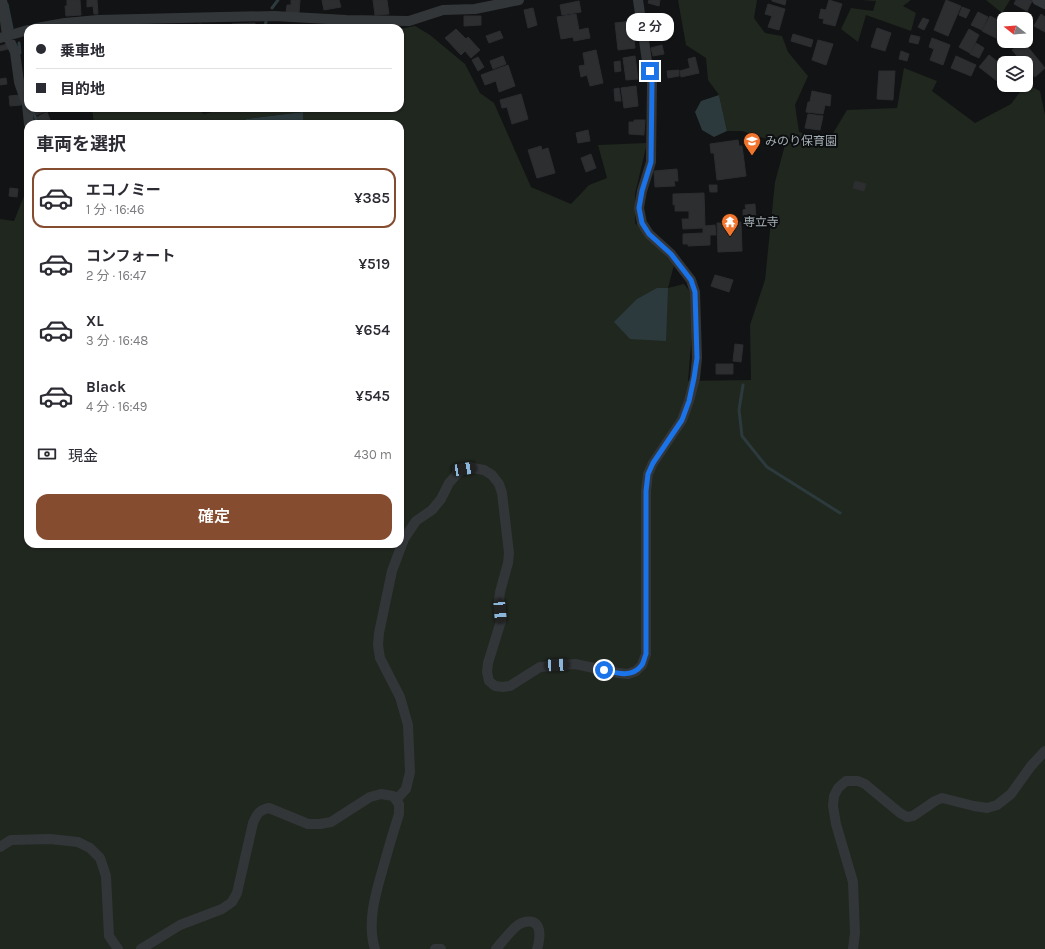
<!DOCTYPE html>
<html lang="ja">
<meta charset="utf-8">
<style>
body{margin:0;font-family:Karla,"Noto Sans JP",sans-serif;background:#f7f7f7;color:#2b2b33;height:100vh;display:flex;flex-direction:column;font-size:15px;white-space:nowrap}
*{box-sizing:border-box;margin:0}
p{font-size:13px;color:#7c7c81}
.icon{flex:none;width:22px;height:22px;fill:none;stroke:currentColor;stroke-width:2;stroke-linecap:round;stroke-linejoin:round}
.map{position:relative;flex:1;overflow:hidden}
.side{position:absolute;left:24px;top:120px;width:380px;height:428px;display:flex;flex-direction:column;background:#fff;border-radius:12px;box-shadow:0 1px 3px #0004}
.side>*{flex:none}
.banner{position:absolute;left:24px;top:24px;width:380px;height:88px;border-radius:12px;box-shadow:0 1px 3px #0004;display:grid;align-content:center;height:88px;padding:0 12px;background:#fff}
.needle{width:26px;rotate:287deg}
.buttons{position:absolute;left:997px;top:12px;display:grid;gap:8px}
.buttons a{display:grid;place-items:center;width:36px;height:36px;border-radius:8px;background:#fff;box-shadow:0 1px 3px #0004;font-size:20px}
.end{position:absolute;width:18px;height:18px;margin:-9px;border:5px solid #1a73e8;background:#fff;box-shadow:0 0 0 2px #fff}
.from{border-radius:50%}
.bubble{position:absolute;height:28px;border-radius:12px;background:#fff;box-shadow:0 1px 3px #0004;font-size:13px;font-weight:600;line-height:28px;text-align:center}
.car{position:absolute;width:12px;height:24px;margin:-12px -6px;border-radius:5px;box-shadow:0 0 3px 1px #0007;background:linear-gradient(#222 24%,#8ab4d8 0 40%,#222 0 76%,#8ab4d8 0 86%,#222 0)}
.banner b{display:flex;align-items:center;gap:14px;height:38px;font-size:15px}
.banner b+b{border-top:1px solid #e1e1e2}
.banner i{width:10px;height:10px;background:#2b2b33}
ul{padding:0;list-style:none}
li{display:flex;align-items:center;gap:12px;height:60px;margin:0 8px 6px;padding:0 4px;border:2px solid transparent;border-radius:12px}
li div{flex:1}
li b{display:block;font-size:15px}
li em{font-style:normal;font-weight:600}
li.current{border-color:#854c30}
li>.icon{width:36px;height:36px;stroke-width:1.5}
h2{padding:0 12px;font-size:18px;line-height:48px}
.pay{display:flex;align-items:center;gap:10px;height:44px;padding:0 12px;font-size:15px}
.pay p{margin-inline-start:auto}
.button{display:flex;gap:8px;margin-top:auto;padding:8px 12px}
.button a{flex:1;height:46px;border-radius:12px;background:#854c30;color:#fff;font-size:16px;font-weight:600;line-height:46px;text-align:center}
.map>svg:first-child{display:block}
.green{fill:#20271f}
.water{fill:#2c3a3d}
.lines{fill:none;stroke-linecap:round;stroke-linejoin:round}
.stream{stroke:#2c3a3d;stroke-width:3}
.building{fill:#2d2e30;stroke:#2c2d30}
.street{stroke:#333639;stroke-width:10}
.route{stroke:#1a73e8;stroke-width:5}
.labels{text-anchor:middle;stroke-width:4;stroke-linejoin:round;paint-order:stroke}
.poi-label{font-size:12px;fill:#a4aeb5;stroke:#0d0e0f;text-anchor:start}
</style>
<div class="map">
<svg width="1045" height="949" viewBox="0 0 1045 949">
<rect width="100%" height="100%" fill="#121314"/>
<path class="green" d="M678,0H757L754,18L765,33L782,36L788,52L808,76L795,105L799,132L829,140L847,110L897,108L904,68L937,81L932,91L975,123L1011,104L1026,84L1040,91L1045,115V949H0V219L14,221L28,186V544H400V124H303V112L246,119V124H94L92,108H194L204,114L228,108H400V29L415,26L430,35L465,64L480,93L494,103L531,187L571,204L589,185L607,178L598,145L647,143L635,194V223L674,265L668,288L684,284L695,298L688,381L751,380L750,325L765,280L775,182L785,145L742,131H727L719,95L708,80L706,58L686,45Z
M861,0H911L903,6L916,13L911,31L866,15L858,42L841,29L851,8L873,11L876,1Z
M986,0H1010L1002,13Z"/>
<path class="water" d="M719,95L727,131L714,137L702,130L695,112L701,101Z
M303,112V124H246V119Z
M657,288H668L666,341L630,339L614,322L637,299Z"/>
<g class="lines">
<path class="stream" d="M7,4L12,28
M272,8L278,0
M265,28L266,21
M19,43L20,53
M32,109L38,124
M743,385L739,410L742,436L767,467L840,513"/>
</g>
<path class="building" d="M67,0H80L81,15L66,16L65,6H67Z
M87,0H97L98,14H94L93,6L87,7Z
M291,0H300L299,13H286L287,5H291Z
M322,0H339L341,7L324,10Z
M373,0H387L389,14L375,15Z
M649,0H660L659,6L648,3Z
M772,0H786L785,5L772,1Z
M829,0L842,4L835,26L823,23L824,19L819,18L821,9L826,10Z
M946,0L961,6L948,36L934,30Z
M1016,0H1030L1032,1L1027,11L1014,4Z
M579,1L581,12L562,15L560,5Z
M768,4L785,9L779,30L768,27L772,16L765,14Z
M962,7L970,10L966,18L959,15Z
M533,8L537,25L528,28L524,10Z
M978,12L988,17L982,30L971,25Z
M576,14L579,30L588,28L590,38L574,41L573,37L561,39L557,17Z
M1041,14L1045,17V32L1034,26Z
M464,16H481V25L464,26Z
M990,16L1004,23V37L1002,41L982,31Z
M923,18L929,20L924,30L918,27Z
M632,21L635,48L618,50L615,23Z
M255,23V28H232V24Z
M146,24L160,25V28H146Z
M201,24V28H187V26Z
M877,28L891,33L885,51L871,47Z
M456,29L466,39L468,37L480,50L471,58L465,51L461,55L445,38Z
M969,29L979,35L970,53L959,47Z
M500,31L503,38L489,43L486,36Z
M793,34L813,40L811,47L791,41Z
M911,35L920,37L918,44L909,42Z
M932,38L950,45L943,65L930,60L934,49L929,47Z
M1004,39V41H1011L1008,46L1002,43Z
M818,40L833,44L826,65L812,60Z
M1023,41L1045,68L1035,77L1026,66V63H1023L1012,50Z
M976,43L984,48L979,58L970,54Z
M7,44L8,49L0,51V46Z
M662,45L664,54L653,56L651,48Z
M596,50L603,83L590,86L587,75L581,77L579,66L585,65L583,53Z
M901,51L909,54L907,61L899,59Z
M989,55L1004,67V72L997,81L979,67Z
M503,56L506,64L493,69L490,61Z
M635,56L638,79L626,80L623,58Z
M956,56L976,65L971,76L951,68Z
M478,57L484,67L478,71L472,60Z
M695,57L699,73L681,77L680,71L690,68L688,59Z
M620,61L621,71L615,72L614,62Z
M508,65L515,86L499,92L496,81L485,85L481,75Z
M679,70V76L668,78L667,71Z
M879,71H895L893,100L877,99Z
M28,77V94L22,80Z
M6,78L7,84L0,85V79Z
M636,86L638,106L624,108L621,88Z
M619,88L621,101H615L614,89Z
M812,91L831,95L830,106L825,105L823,114L806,112L808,102H810Z
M521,94L528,119L512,124L507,107L502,108L500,100Z
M20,95L21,105L10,106L9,96Z
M33,108H48L49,110L36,115Z
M47,112L50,120L40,124L37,117Z
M808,114L823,116L820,130L805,128Z
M634,120H645L644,135L629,134V122H634Z
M588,130L590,141L578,143L576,133Z
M738,140L739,146H742L746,176L717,180L714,153H711L710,144Z
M541,146L542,150L548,148L555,173L537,178L528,150Z
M591,154L596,168L586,172L581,158Z
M677,169L678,181H674L675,186L655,187L654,171Z
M855,181L866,184L864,191L853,188Z
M709,185H717V192H710Z
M10,188L18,189L17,197L9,196Z
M704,193L705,226L715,225L716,235H710V245L688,246V244H683V234L703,233V228L683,229L682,219H689V211H675V204L673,205V194Z
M755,204L756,222H746V217H743V210L746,209L745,205Z
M734,218V222H741L742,251L718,252L717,223H724L723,219Z
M715,275L733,280L729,292L711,286Z
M735,344L743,345L741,362L733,361Z
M716,364H733V374H716Z"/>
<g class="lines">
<path class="street" d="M2,0L7,35L15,52L19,82L27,105L29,124
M1037,0L1045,4
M37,28L65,23L98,20L222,17L274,16L346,20L409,21L443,10L475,9L519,0
M0,38L28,30
M396,800L406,789L410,772L408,725L400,697L380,658L378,645L379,633L392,571L404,539L416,521L432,510L441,499L449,483L458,473L464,469L473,468L484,470L492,475L499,484L502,493L509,553L508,563L500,592L499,601L501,621L488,663L487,672L489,681L495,686L503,687L510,686L540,667L575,664L618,673L628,674L636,671L642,665L646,654V491L648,474L653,463L682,420L689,401L695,378L697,358L695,292L691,280L671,254L649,234L642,223L639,208L642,191L651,162L652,81L647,61L638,0
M0,847L11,840L50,839L78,842L90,848L100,858L106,876L109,936L118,949
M141,949L180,925L222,909L232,902L237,893L253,823C257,814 259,810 269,808L308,824H320L331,822L370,797L381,794L393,796L399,804V814C394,830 389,846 385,861C377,889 366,921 375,949
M435,949H441
M496,949C503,941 510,931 518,925C525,920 537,919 539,930C540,935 539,944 537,949
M853,949L855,933L853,882L836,824L833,806L834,796L838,788L846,781H858L865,784L900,813L907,817L913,816L935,801L942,798L974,806L987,808L997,805L1011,794L1031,766L1045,751"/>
</g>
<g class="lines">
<path class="route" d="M604,670C616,673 632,678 641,666C644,663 644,658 646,654V491L648,474L653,463L682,420L689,401L694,378L697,358L695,292L691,280L671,254L649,234L642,223L639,208L642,191L651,162L652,82L650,71"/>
</g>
<defs>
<symbol id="school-pin" viewBox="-11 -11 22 30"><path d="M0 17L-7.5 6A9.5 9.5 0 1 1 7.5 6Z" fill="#f2752d" stroke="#0d0e0f"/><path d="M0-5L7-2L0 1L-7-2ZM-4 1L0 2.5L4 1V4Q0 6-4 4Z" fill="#fff"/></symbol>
<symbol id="temple-pin" viewBox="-11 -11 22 30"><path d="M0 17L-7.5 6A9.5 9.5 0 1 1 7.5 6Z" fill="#f2752d" stroke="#0d0e0f"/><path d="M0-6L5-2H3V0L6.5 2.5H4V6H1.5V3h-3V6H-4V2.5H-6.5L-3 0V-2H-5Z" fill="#fff"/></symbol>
</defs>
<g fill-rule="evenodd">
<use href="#school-pin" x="742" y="131" width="20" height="27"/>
<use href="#temple-pin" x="720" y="212" width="20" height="27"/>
</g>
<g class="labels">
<g class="poi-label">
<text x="765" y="145">みのり保育園</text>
<text x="743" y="226">専立寺</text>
</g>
</g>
</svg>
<div class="buttons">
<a><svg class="needle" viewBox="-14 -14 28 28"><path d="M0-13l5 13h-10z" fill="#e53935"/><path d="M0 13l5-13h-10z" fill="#7c7c81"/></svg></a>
<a><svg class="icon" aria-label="layers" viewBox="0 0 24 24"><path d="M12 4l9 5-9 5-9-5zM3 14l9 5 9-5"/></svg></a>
</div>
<i class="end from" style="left:604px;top:670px"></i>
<i class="end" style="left:650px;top:71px"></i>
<div class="bubble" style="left:626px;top:13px;width:48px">2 分</div>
<i class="car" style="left:464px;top:469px;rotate:80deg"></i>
<i class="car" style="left:500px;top:611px;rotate:175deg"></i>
<i class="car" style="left:557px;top:665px;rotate:87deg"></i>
<div class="banner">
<b><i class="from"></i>乗車地</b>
<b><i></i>目的地</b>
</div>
<section class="side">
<h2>車両を選択</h2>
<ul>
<li class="current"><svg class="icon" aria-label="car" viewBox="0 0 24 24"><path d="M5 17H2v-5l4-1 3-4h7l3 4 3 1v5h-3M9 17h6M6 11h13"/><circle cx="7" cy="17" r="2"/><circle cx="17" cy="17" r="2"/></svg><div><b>エコノミー</b><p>1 分 · 16:46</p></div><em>¥385</em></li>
<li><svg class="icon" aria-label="car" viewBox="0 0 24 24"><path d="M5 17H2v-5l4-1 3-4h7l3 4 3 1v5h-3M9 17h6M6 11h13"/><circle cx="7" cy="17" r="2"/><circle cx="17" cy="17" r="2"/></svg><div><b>コンフォート</b><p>2 分 · 16:47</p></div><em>¥519</em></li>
<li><svg class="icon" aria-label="car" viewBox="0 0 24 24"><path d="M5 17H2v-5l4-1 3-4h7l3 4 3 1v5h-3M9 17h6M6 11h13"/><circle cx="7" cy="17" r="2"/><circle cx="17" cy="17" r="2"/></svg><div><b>XL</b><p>3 分 · 16:48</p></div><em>¥654</em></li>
<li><svg class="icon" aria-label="car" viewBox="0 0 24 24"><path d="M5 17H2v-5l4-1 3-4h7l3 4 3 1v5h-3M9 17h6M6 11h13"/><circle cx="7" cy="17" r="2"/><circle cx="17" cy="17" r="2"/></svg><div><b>Black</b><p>4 分 · 16:49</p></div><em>¥545</em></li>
</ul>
<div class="pay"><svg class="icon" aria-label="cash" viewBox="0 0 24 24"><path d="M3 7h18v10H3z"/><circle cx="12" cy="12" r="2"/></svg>現金<p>430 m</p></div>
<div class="button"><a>確定</a></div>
</section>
</div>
